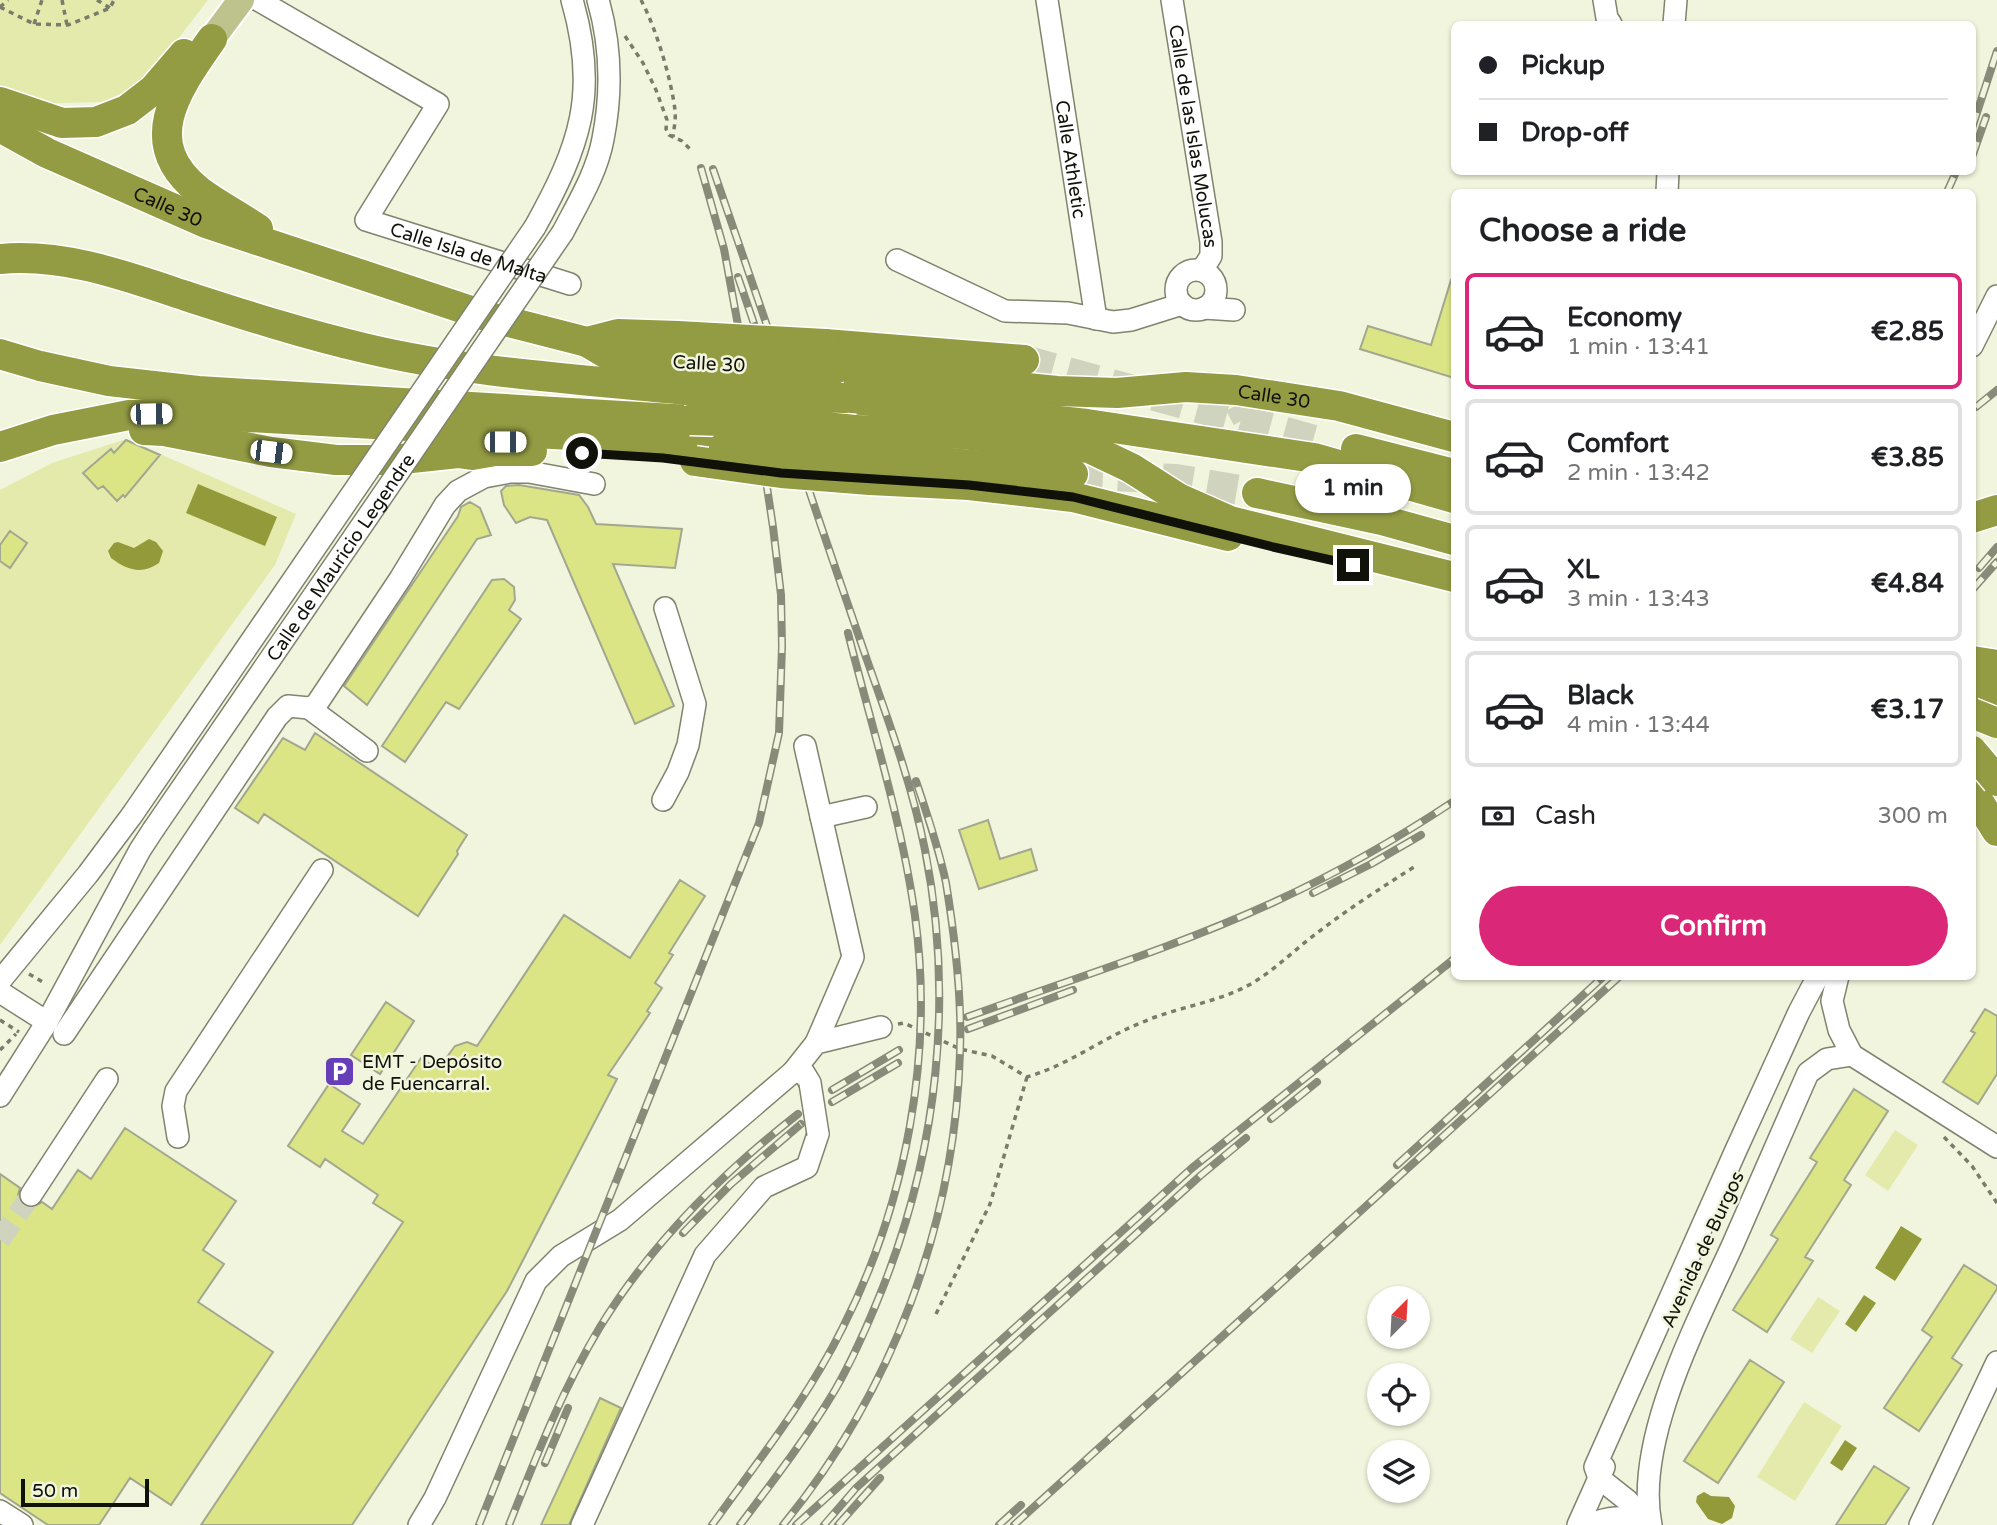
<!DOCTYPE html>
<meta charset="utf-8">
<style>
body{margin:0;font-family:"Varela Round",sans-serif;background:#f2f2f2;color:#202124;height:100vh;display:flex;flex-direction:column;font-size:26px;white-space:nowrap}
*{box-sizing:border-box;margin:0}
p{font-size:23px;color:#757577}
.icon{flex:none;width:38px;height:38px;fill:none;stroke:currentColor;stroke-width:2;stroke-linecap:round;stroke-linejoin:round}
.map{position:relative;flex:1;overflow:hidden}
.drawer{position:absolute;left:1451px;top:189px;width:525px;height:791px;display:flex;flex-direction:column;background:#fff;border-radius:10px;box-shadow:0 2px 5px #0004}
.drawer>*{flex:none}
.banner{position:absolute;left:1451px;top:21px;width:525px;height:154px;border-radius:10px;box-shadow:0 2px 5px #0004;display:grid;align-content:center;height:154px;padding:0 28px;background:#fff}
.needle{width:46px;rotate:24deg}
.buttons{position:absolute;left:1367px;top:1286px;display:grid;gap:14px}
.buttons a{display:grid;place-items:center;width:63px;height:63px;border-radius:50%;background:#fff;box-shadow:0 2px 5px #0004;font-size:35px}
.scale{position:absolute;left:21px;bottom:18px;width:128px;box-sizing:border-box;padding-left:7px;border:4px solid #101109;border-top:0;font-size:19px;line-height:24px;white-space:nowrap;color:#101109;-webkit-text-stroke:5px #f2f5dd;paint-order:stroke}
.end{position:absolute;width:32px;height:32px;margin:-16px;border:9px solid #101109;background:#fff;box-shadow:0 0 0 4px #fff}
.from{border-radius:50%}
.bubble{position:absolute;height:49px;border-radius:24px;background:#fff;box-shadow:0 2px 5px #0004;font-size:23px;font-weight:700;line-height:49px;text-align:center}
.car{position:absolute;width:21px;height:42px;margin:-21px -10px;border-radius:9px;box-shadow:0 0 5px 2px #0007;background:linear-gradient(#fff 24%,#345 0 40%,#fff 0 76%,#345 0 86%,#fff 0)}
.banner b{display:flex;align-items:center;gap:24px;height:66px;font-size:26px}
.banner b+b{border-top:2px solid #e0e0e0}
.banner i{width:18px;height:18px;background:#202124}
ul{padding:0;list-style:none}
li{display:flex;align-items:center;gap:21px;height:116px;margin:0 14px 10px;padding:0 14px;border:4px solid #e0e0e0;border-radius:10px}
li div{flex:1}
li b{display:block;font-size:26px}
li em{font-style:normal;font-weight:700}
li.on{border-color:#db2777}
li>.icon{width:63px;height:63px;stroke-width:1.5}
h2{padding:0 28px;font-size:32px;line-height:84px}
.pay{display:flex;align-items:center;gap:18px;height:77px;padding:0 28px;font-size:26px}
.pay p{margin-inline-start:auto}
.primary-button{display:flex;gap:14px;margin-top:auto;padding:14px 28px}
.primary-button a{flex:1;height:80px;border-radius:42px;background:#db2777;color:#fff;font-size:28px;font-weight:700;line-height:80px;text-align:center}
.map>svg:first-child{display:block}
.green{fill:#e3eaac}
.water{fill:#939a3a}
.building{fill:#dbe585;stroke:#a3a790;stroke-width:2}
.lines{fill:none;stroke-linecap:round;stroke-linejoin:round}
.minor-tunnel{stroke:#d0d3bd;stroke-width:21;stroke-dasharray:21 10;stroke-linecap:butt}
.highway-tunnel{stroke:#d0d3bd;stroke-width:30;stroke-dasharray:30 15;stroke-linecap:butt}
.minor-casing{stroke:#80836e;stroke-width:24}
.major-casing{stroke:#fff;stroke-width:30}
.highway-casing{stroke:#fff;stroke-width:33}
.path{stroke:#797b6b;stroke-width:3.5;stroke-dasharray:5 5;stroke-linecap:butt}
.minor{stroke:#fff;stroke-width:21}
.major{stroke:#bec38e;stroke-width:26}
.highway{stroke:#939b43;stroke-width:30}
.rail-casing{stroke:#898b7a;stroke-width:8}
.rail{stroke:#f2f5dd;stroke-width:5;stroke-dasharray:16;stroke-linecap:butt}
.minor-bridge-casing{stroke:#80836e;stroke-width:24;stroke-linecap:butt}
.highway-bridge-casing{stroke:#fff;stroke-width:33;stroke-linecap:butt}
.minor-bridge{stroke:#fff;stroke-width:21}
.highway-bridge{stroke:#939b43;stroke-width:30}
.route{stroke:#101109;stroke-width:9}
.labels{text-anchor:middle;stroke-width:5;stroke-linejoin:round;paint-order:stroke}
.street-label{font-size:19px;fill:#101109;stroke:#f2f5dd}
.poi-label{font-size:19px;fill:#101109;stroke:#f2f5dd;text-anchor:start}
</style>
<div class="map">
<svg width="1997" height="1525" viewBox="0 0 1997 1525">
<rect width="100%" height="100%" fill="#f2f5dd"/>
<path class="green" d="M0,0H208L143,84L102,102L29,104L0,88Z
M126,439L296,514L275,565L0,945V490L52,463Z
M1895,1130L1918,1145L1888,1191L1865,1175Z
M1818,1297L1840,1311L1812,1353L1790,1339Z
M1804,1402L1842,1426L1795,1501L1757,1477Z"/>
<path class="water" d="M198,484L277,517L265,546L186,513Z
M149,539L156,542L163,551L159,563C142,575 127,570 111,558L108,551L114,543L118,542L134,548Z
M1901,1226L1922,1239L1895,1281L1875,1268Z
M1864,1295L1876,1303L1856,1332L1845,1324Z
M1845,1440L1857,1448L1842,1471L1830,1463Z
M1704,1492L1711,1496L1729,1497L1735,1506L1732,1518L1722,1524L1708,1519L1696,1502L1697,1496Z"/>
<path class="building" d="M1451,280L1454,281V378L1360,349L1368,326L1431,345Z
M126,440L160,455L125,497L123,495L117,501L103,486L98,489L83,473L111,449L114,453Z
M519,485L579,495L588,507L596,524L682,529L675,568L613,564L674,706L635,724L547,520L530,517L516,523L504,505L501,491L506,486Z
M470,502L480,508L491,535L477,539L367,705L344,686L458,516L461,507Z
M10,531L27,543L10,568L0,561V545Z
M504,579L514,587L515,600L509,610L521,619L459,709L446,702L405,762L382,746L492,580Z
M315,733L467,835L457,851L458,854L418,916L264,814L258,823L235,808L283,738L305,750Z
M988,820L1000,859L1031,849L1037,870L979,889L959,830Z
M680,880L705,896L669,953L673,955L655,983L662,988L647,1011L650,1013L608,1075L617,1079L507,1291L352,1525H201L403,1222L373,1203L378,1195L325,1159L320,1167L288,1146L329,1084L360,1104L342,1131L363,1144L421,1058L438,1069L455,1046L467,1042L477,1046L564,915L630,958Z
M386,1002L414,1021L380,1074L351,1055Z
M1985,1009L1997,1016V1074L1978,1104L1943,1082L1975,1033L1971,1031Z
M1854,1089L1888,1111L1844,1180L1851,1185L1805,1257L1813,1261L1767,1332L1733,1310L1778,1239L1771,1235L1817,1162L1810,1158Z
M125,1128L236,1201L203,1250L224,1264L198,1302L273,1352L171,1505L130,1478L99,1525H48L0,1493V1174L20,1188L18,1195L23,1206L31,1208L42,1202L52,1209L78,1170L91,1179Z
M1964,1265L1997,1286V1289L1952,1358L1962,1365L1919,1431L1884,1408L1932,1337L1922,1330Z
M1750,1360L1784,1382L1718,1483L1684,1461Z
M600,1398L621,1408L569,1525H541Z
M1874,1466L1909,1488L1894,1511L1885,1525H1836Z"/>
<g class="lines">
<path class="minor-tunnel" d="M1206,397L1235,405L1243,420
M0,1240L31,1195"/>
<path class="highway-tunnel" d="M1024,360L1322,442
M1073,474L1176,479L1257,493"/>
<defs>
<g id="minor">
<path id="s1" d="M258,0L438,104L366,220L570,284"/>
<path id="s2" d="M1047,0L1096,319"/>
<path id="s3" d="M1172,0L1211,242V256L1202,270"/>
<path d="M1604,0L1607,18L1611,24"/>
<path d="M1674,24L1676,0"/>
<path d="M1667,192L1668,172"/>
<path d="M535,227C580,146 599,93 572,0"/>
<path d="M563,232C578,203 597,172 603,139C612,93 611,45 598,0"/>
<path d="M897,260L1005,311L1068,313L1113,322L1131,320L1182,304"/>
<circle cx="1196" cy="290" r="20"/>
<path d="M1204,308L1234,310"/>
<path d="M1972,346L1997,296"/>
<path d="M309,708L367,751"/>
<path d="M805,746L853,957L816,1043"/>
<path d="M663,800L678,772L688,745L695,704L665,608"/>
<path d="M821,817L866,807"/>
<path d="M1838,976L1832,1001L1839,1030L1852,1055L1997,1147"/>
<path d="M0,981L88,874L132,815"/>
<path d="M0,992L47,1022"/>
<path d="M64,1034L277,717L288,706L309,708L316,705L400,579L445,505L458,491L484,477L510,472H529L594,484"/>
<path d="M793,1072L816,1043L881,1027"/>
<path d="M0,1096L47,1022L140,850L153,830"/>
<path d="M178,1137L173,1106L176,1091L322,870"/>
<path d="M31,1195L107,1079"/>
<path d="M0,1511L22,1525"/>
<path d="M419,1525L435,1498L536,1281L561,1256L620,1220L793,1072L804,1073L810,1083"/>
<path d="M582,1525L705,1255L764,1187L807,1167L818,1134"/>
<path d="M1578,1525L1604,1467"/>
<path d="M1587,1525C1606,1518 1625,1513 1642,1525"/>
<path d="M1646,1525L1628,1501L1599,1478L1595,1467L1736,1150L1799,1012L1818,976"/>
<path d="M1651,1525C1634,1440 1698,1321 1733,1244C1758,1187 1783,1130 1808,1073L1827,1059L1852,1055"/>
<path d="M1920,1525L1997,1362"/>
</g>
<path id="major" d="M212,39L241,0"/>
<g id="highway">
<path d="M212,39C178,88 137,142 199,191C218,205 239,216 258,229"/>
<path d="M0,102L62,123L96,122L127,110L153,90L184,54"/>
<path id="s4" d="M0,127L47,153L206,223L489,317L587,342L609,355L681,362"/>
<path d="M0,259C64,253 126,276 186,296C245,315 303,334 364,348C469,373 577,379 685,390"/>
<path d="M587,342L618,334L678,336"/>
<path d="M825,344L1024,360"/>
<path d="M0,354L40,366L109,381L198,391L690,420"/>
<path id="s5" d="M835,369L1057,391L1117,393L1186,387L1236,390L1339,406L1454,437"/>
<path d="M843,398L1087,424L1314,458L1454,498"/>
<path d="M144,430L164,431L271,452L336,460H393L458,453L472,455L495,451H532"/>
<path d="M855,430L962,434L1089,448L1131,468L1178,498L1230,521L1454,577"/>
<path d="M0,447L53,430L129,415L195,414L694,442L720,447"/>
<path d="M1356,449L1454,474"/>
<path d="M861,455L1073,474"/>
<path d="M870,480L969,485L1073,497L1228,536"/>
<path d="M1257,493L1382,520L1454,540"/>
<path d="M1972,518L1997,510"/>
<path d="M1972,661L1997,665"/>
<path d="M1972,686L1997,696"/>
<path d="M1972,791L1997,831"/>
</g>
</defs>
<use href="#minor" class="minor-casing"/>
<use href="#major" class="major-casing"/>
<use href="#highway" class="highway-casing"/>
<path class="path" d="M62,0L67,25
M97,0L110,8
M641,0C656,28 671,78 675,110C676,119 674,128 673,137
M0,7L34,24L68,25L110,8L114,0
M0,7L8,0
M34,24L42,0
M625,36L643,63L656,90L667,120L666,129L669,135L682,141L693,152
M29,974L46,984
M0,1020L19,1032
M898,1024L904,1023L960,1049L992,1056L1027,1077C1071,1064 1102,1038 1143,1022C1177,1007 1216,1003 1249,985C1274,971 1294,950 1317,933C1348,909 1381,888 1414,867
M0,1050L16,1034
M1944,1137L1972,1166L1997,1203
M936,1314L990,1204L1027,1077"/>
<use href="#minor" class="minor"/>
<use href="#major" class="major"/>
<use href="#highway" class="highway"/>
<defs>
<path id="rail" d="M1972,128L1997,51
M1972,157L1986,117
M701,168L724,249L742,347
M713,169L775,349
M1947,192L1956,172
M738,277L762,347
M1976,407L1997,390
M1979,568L1997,547
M1972,590L1997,562
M1313,893L1371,864L1421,835
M967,1017C1069,980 1173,948 1272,903C1335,874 1397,839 1454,801
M968,1029L1073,990
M832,1090L899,1050
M832,1102L898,1063
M1271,1119L1317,1082
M1397,1165L1604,976
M683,1233L731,1184L801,1124
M545,1463L568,1408
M479,1525L759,823L779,733L782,646L781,595L773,527L762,454
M509,1525C536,1457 562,1390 600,1327C651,1244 721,1174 798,1114
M712,1525C758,1461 808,1398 843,1327C906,1203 934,1054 915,916C902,822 871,724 848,633
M740,1525C773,1481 807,1437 835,1390C854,1357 869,1322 883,1287C938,1148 954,997 925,850C912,785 889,722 867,660C844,593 821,527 799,460
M783,1525C892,1392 955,1224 960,1052C962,997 955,938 946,883C939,849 927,814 916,781
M796,1525L1192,1168L1454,959
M824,1525L856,1488L1200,1176L1246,1138
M838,1525L880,1478
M999,1525L1021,1505
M1014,1525L1620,976"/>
</defs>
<use href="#rail" class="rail-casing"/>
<use href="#rail" class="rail"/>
<defs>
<g id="minor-bridge">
<path d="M132,815L535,227"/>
<path id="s6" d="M153,830L563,232"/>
<path d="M810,1083L818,1134"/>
</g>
<path id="highway-bridge" d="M678,336L825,344
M681,362L835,369
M685,390L843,398
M690,420L784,423L855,430
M724,447L861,455
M695,461L781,473L870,480
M1972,713L1997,723
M1972,751L1997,781"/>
</defs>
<use href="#minor-bridge" class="minor-bridge-casing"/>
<use href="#highway-bridge" class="highway-bridge-casing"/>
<use href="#minor-bridge" class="minor-bridge"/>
<use href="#highway-bridge" class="highway-bridge"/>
</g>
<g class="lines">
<path class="route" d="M582,453L663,458L781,473L969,485L1073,497L1273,547L1353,565"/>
</g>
<defs>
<symbol id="parking-square" viewBox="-11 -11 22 22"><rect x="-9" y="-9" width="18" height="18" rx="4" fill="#663eb7" stroke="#f2f5dd"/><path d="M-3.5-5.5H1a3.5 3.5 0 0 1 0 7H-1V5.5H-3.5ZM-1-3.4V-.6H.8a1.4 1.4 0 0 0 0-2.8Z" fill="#fff"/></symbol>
</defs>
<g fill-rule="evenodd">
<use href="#parking-square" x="322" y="1054" width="35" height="35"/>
</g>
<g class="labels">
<g class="street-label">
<text dy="7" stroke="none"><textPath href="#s3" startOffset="138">Calle de las Islas Molucas</textPath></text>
<text dy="7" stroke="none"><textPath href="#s2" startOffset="161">Calle Athletic</textPath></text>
<text dy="7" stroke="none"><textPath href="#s4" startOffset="186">Calle 30</textPath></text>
<text dy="7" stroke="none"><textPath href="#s1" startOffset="452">Calle Isla de Malta</textPath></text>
<text transform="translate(709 363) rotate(3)" y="7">Calle 30</text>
<text dy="7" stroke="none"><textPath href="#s5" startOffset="441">Calle 30</textPath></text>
<text dy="7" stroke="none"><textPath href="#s6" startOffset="331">Calle de Mauricio Legendre</textPath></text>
<text transform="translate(1702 1249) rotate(-65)" y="7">Avenida de Burgos</text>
</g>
<g class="poi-label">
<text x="362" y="1068">EMT - Depósito<tspan x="362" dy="22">de Fuencarral.</tspan></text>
</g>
</g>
</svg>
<div class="buttons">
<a><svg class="needle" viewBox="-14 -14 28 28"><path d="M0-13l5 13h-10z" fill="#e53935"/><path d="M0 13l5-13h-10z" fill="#757577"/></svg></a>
<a><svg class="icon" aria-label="locate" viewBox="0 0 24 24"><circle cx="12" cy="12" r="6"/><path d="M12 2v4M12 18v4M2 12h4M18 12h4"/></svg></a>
<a><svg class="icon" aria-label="layers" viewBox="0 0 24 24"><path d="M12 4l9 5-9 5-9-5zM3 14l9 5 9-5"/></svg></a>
</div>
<div class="scale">50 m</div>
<i class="end from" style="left:582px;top:453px"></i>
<i class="end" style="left:1353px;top:565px"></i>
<div class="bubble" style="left:1295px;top:464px;width:116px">1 min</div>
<i class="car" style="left:151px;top:414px;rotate:89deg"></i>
<i class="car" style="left:505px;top:442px;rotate:90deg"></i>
<i class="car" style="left:271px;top:452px;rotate:97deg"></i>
<div class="banner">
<b><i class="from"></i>Pickup</b>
<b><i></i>Drop-off</b>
</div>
<section class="drawer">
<h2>Choose a ride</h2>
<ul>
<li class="on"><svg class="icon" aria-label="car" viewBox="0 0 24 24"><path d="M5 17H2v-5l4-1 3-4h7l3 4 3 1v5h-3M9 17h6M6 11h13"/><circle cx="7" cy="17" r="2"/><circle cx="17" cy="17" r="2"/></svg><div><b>Economy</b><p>1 min · 13:41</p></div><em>€2.85</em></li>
<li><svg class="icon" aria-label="car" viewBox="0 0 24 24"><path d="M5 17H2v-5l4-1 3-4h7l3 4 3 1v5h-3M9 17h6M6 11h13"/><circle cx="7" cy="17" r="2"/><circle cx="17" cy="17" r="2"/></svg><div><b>Comfort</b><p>2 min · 13:42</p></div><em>€3.85</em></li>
<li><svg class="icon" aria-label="car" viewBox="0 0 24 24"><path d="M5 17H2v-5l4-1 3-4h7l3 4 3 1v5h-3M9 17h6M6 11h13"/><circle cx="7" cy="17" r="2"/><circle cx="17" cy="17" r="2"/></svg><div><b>XL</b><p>3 min · 13:43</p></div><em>€4.84</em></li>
<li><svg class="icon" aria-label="car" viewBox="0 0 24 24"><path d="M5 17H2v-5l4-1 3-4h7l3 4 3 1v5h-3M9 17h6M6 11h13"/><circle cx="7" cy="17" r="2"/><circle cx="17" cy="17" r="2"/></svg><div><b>Black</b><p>4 min · 13:44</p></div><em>€3.17</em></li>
</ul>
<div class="pay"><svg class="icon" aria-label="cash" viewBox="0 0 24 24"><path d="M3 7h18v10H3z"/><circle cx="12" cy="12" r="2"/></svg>Cash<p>300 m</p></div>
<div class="primary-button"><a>Confirm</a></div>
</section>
</div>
